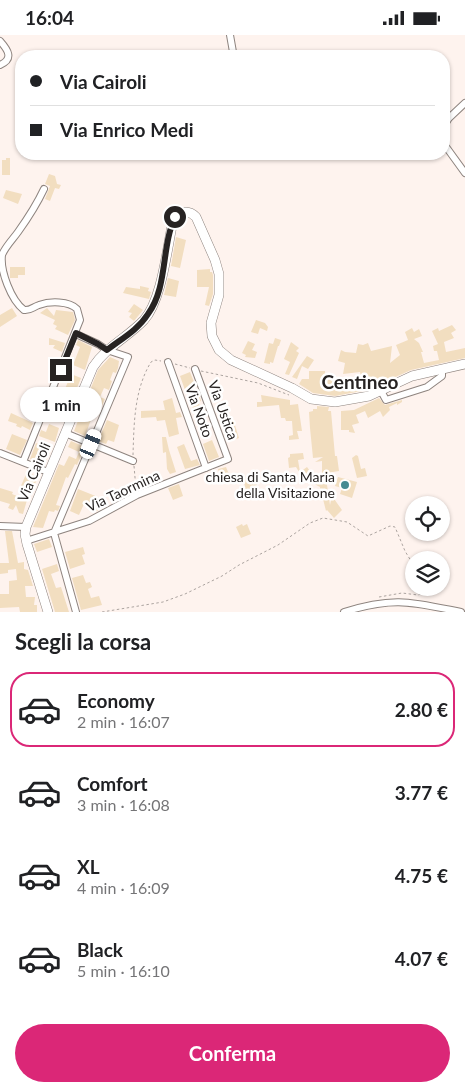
<!DOCTYPE html>
<html lang="it">
<meta charset="utf-8">
<style>
body{margin:0;font-family:Lato,sans-serif;background:#f2f2f2;color:#202124;height:100vh;display:flex;flex-direction:column;font-size:19px;white-space:nowrap}
*{box-sizing:border-box;margin:0}
p{font-size:16px;color:#757577}
.icon{flex:none;width:28px;height:28px;fill:none;stroke:currentColor;stroke-width:2;stroke-linecap:round;stroke-linejoin:round}
.map{position:relative;height:577px;overflow:hidden}
.panel{display:flex;flex-direction:column;background:#fff;flex:1}
.panel>*{flex:none}
.hud{position:absolute;left:15px;top:15px;width:435px;height:110px;border-radius:20px;box-shadow:0 1px 4px #0004;display:grid;align-content:center;height:110px;padding:0 15px;background:#fff}
.fabs{position:absolute;left:405px;top:461px;display:grid;gap:10px}
.fabs a{display:grid;place-items:center;width:45px;height:45px;border-radius:50%;background:#fff;box-shadow:0 1px 4px #0004;font-size:25px}
.end{position:absolute;width:22px;height:22px;margin:-11px;border:6px solid #272322;background:#fff;box-shadow:0 0 0 2px #fff}
.from{border-radius:50%}
.bubble{position:absolute;height:35px;border-radius:18px;background:#fff;box-shadow:0 1px 4px #0004;font-size:16px;font-weight:700;line-height:35px;text-align:center}
.car{position:absolute;width:15px;height:30px;margin:-15px -8px;border-radius:6px;box-shadow:0 0 4px 1px #0007;background:linear-gradient(#fff 24%,#345 0 40%,#fff 0 76%,#345 0 86%,#fff 0)}
.hud b{display:flex;align-items:center;gap:18px;height:48px;font-size:19px}
.hud b+b{border-top:1px solid #e0e0e0}
.hud i{width:12px;height:12px;background:#202124}
ul{padding:0;list-style:none}
li{display:flex;align-items:center;gap:15px;height:75px;margin:0 10px 8px;padding:0 5px;border:2px solid transparent;border-radius:20px}
li div{flex:1}
li b{display:block;font-size:19px}
li em{font-style:normal;font-weight:700}
li.on{border-color:#db2777}
li>.icon{width:45px;height:45px;stroke-width:1.5}
h2{padding:0 15px;font-size:22px;line-height:60px}
.action{display:flex;gap:10px;margin-top:auto;padding:10px 15px}
.action a{flex:1;height:58px;border-radius:30px;background:#db2777;color:#fff;font-size:20px;font-weight:700;line-height:58px;text-align:center}
.status{display:flex;justify-content:space-between;align-items:center;height:35px;padding:0 25px;background:#fff;direction:ltr}
.status svg{height:14px;fill:currentColor}
.map>svg:first-child{display:block}
.building{fill:#f2dec0}
.lines{fill:none;stroke-linecap:round;stroke-linejoin:round}
.street-casing{stroke:#8e847f;stroke-width:8}
.secondary-casing{stroke:#8e847f;stroke-width:10}
.path{stroke:#aca4a0;stroke-width:1;stroke-dasharray:2.5 2.5;stroke-linecap:butt}
.street{stroke:#fff;stroke-width:6}
.secondary{stroke:#fff;stroke-width:9}
.route{stroke:#272322;stroke-width:6}
.poi-dot{fill:#448b92;stroke:#fff;stroke-width:2}
.labels{text-anchor:middle;stroke-width:5;stroke-linejoin:round;paint-order:stroke}
.street-label{font-size:14px;fill:#272322;stroke:#fff}
.poi-label{font-size:14px;fill:#272322;stroke:#fff;text-anchor:end}
.district-label{font-size:19px;font-weight:bold;fill:#272322;stroke:#fff}
</style>
<div class="status"><b>16:04</b><svg viewBox="0 0 49 12"><path d="M0 12V9h3v3zM5 12V6h3v6zM10 12V3h3v9zM15 12V0h3v12zM26 1h20v11H26zM47 4h2v5h-2z"/></svg></div>
<div class="map">
<svg width="465" height="577" viewBox="0 0 465 577">
<rect width="100%" height="100%" fill="#fef3ee"/>
<path class="building" d="M6,123H10V140H2V125H6Z
M49,139L55,141L57,149L61,150L59,154L55,153L50,166L45,164L50,151L45,149Z
M6,155L22,159L18,169L3,163Z
M176,202L186,205L180,233L171,231Z
M10,232H25V240H18V243H10Z
M210,234V237H212L213,240V259L209,271L205,270L209,252H197V235Z
M168,243L179,246L176,262L164,260Z
M140,251L149,253L148,256L151,257L149,264L123,258L126,252L140,254Z
M134,269L143,275L134,286L129,282L132,278L128,277Z
M12,273L17,281L0,292V280Z
M47,273L54,281L56,275L73,277L75,285L68,300L55,294L57,291L53,289L55,285L40,278Z
M256,285L265,288L268,292L267,296L260,293L258,299L251,297Z
M452,290L456,295L451,298L454,303L444,307L446,317L465,313V323L411,335L367,355L335,361L313,358L299,349L302,344H309V336H325V344L343,343L344,349H353L354,355L364,353L360,337L343,339L345,328L338,326L341,315L345,317L356,318L358,309L363,310L368,308L371,316L392,311L390,328L400,320L396,310L408,305L405,297L412,293L414,297L419,294L422,301L414,304L419,308L423,317H421L424,328L439,325L437,316H434L433,311L438,309L432,296L438,293L439,296Z
M49,303L65,308L62,317L53,313L55,310H49Z
M275,303L281,305L279,311H278L273,328L270,327V329L264,328L269,308L273,309Z
M78,305L92,312L85,335L73,330L80,312L76,310Z
M248,306L255,309L252,315L257,317L255,323L245,322L246,320L242,318Z
M291,307L299,313L296,316L299,318L289,340L285,339L290,327L284,324Z
M307,321L314,325L308,334L302,331L297,344L292,342Z
M110,322L119,326L118,333L116,338L113,337L110,345L112,346L109,355L104,353L100,362L105,364L101,373L96,371L85,401L74,396L98,335Z
M190,337L194,347L192,348L194,352L185,355L180,341Z
M71,339L81,343L73,363L63,359Z
M37,353L46,357L36,380L25,375L31,361L28,360L30,356Z
M199,359L201,366L198,367L201,373L194,376L189,362Z
M261,360L290,365V370L298,369L302,396H297L299,404L289,405V401L293,400L292,386H286L285,383H281L279,370L257,372V367H262Z
M172,363L176,378L180,377L182,382L176,383L179,399L169,402L165,385L157,386L156,382L141,383V376L165,375L163,366Z
M379,363L385,370L402,365V367L397,370V368L389,372L390,375L383,382L380,376L368,383L365,376L356,380L359,388L352,390L355,398L349,397V395H341V376L354,375Z
M54,364L70,371L64,385L48,379Z
M317,371L329,372L328,376H331L335,421H337L339,436L327,438V450L330,470L332,461L342,475L334,483L327,475L326,476L322,460H320V452L305,444L302,446L299,442L301,440L296,432L289,433L288,423L290,422V419L303,418L304,424L298,425L300,437L307,432L315,443L314,440L322,442V426L315,427L323,422L313,423L310,393L309,377L313,376V374H317Z
M11,378L33,388L30,395L22,391L21,393L16,391L17,389L8,386Z
M233,384L239,403L229,407V404L226,405L225,394L229,392L227,386Z
M107,385L119,390L114,407L108,405L106,409L98,406Z
M49,389L59,393L55,407L39,401L41,395L46,397Z
M12,399L27,405L20,420L6,414Z
M162,402H166L169,415L176,437L170,439L167,434L166,417L163,418Z
M212,405L219,422L209,426L203,409Z
M71,406L85,412L77,430L75,429L68,443L66,442L56,470L60,471L58,476L55,475L54,477L49,476L43,493L33,492L59,429L64,431L69,421L76,424L79,417L68,412Z
M36,408L51,415L44,430L30,424Z
M184,409L191,426L197,424L200,430L185,434L177,412Z
M356,420L358,421L361,434L365,433L367,441L357,443L352,423Z
M226,432L231,444L222,447L218,434Z
M27,437L38,442L31,458L20,453Z
M253,439L257,450L255,451L258,458L249,462L243,451H245L242,443Z
M338,442L357,447L352,463L340,459L342,453L335,451Z
M179,449L183,461L173,465L168,453Z
M0,453L13,457L12,459L27,465L23,479L19,478L16,470L13,475L8,473L10,469L0,466Z
M78,454L103,464L108,467L106,471L97,476L84,469L79,480L70,476Z
M242,489L243,491L247,489L251,499L241,503L236,492Z
M5,496H12L18,528L24,527V534L28,535L33,551H25L26,562H35L34,570H37V577H20L19,572L0,573V559H9V546L17,545L16,534L8,535V538L0,539V528H9Z
M49,504L52,512L37,517L34,509Z
M83,512L85,519L82,520L85,529L70,534L65,517Z
M57,529L59,536L51,539L56,553L61,552L69,577H55L42,534Z
M83,540L86,548L90,547L92,552L88,554L91,563L99,561L102,570L81,575L72,543Z"/>
<g class="lines">
<defs>
<path id="street" d="M230,0L233,17
M0,6C8,15 14,24 0,30
M444,91L449,83L465,68
M444,109L465,138
M76,299L98,309L107,315L128,322L54,498L76,577
M168,327L206,433
M381,356L386,365L427,352L442,341V335
M65,398L133,426
M0,418L48,437
M23,427L80,285L77,274C69,266 50,266 39,270C33,272 30,276 24,275C11,265 0,236 2,220C5,212 13,204 18,197C28,183 37,169 44,154
M0,491L26,492
M26,506L89,486L137,460L228,424L195,334
M344,577C394,561 412,567 461,577"/>
<path id="secondary" d="M48,577L27,509L25,499L26,492L93,332C106,312 128,302 144,285C162,265 167,213 173,186C178,176 188,174 196,182L215,225L219,239V260L211,288L212,301L219,315L231,325L292,353L311,364L335,367L369,361L412,341L465,329"/>
</defs>
<use href="#street" class="street-casing"/>
<use href="#secondary" class="secondary-casing"/>
<path class="path" d="M175,329L190,333
M201,336L258,348L289,360
M133,420C134,389 134,355 151,327L155,325L161,326
M134,431L136,454
M379,562L402,558L418,560L423,558L425,552
M102,577L163,567L185,559L222,541L239,530L278,510L310,488L323,483L347,487L368,501L390,491L395,492L405,516L414,531"/>
<use href="#street" class="street"/>
<use href="#secondary" class="secondary"/>
</g>
<g class="lines">
<path class="route" d="M61,335L76,298L98,309L107,315C121,304 138,295 148,279C168,252 161,212 175,182"/>
</g>
<circle class="poi-dot" cx="345" cy="450" r="5"/>
<g class="labels">
<g class="street-label">
<text transform="translate(223 375) rotate(70)" y="5">Via Ustica</text>
<text transform="translate(199 376) rotate(70)" y="5">Via Noto</text>
<text transform="translate(34 437) rotate(-67)" y="5">Via Cairoli</text>
<text transform="translate(123 456) rotate(-25)" y="5">Via Taormina</text>
</g>
<g class="poi-label">
<text x="335" y="447">chiesa di Santa Maria<tspan x="335" dy="16">della Visitazione</tspan></text>
</g>
<g class="district-label">
<text x="360" y="354">Centineo</text>
</g>
</g>
</svg>
<div class="fabs">
<a><svg class="icon" aria-label="locate" viewBox="0 0 24 24"><circle cx="12" cy="12" r="6"/><path d="M12 2v4M12 18v4M2 12h4M18 12h4"/></svg></a>
<a><svg class="icon" aria-label="layers" viewBox="0 0 24 24"><path d="M12 4l9 5-9 5-9-5zM3 14l9 5 9-5"/></svg></a>
</div>
<i class="end from" style="left:175px;top:182px"></i>
<i class="end" style="left:61px;top:335px"></i>
<div class="bubble" style="left:20px;top:352px;width:82px">1 min</div>
<i class="car" style="left:91px;top:409px;rotate:23deg"></i>
<div class="hud">
<b><i class="from"></i>Via Cairoli</b>
<b><i></i>Via Enrico Medi</b>
</div>
</div>
<section class="panel">
<h2>Scegli la corsa</h2>
<ul>
<li class="on"><svg class="icon" aria-label="car" viewBox="0 0 24 24"><path d="M5 17H2v-5l4-1 3-4h7l3 4 3 1v5h-3M9 17h6M6 11h13"/><circle cx="7" cy="17" r="2"/><circle cx="17" cy="17" r="2"/></svg><div><b>Economy</b><p>2 min · 16:07</p></div><em>2.80 €</em></li>
<li><svg class="icon" aria-label="car" viewBox="0 0 24 24"><path d="M5 17H2v-5l4-1 3-4h7l3 4 3 1v5h-3M9 17h6M6 11h13"/><circle cx="7" cy="17" r="2"/><circle cx="17" cy="17" r="2"/></svg><div><b>Comfort</b><p>3 min · 16:08</p></div><em>3.77 €</em></li>
<li><svg class="icon" aria-label="car" viewBox="0 0 24 24"><path d="M5 17H2v-5l4-1 3-4h7l3 4 3 1v5h-3M9 17h6M6 11h13"/><circle cx="7" cy="17" r="2"/><circle cx="17" cy="17" r="2"/></svg><div><b>XL</b><p>4 min · 16:09</p></div><em>4.75 €</em></li>
<li><svg class="icon" aria-label="car" viewBox="0 0 24 24"><path d="M5 17H2v-5l4-1 3-4h7l3 4 3 1v5h-3M9 17h6M6 11h13"/><circle cx="7" cy="17" r="2"/><circle cx="17" cy="17" r="2"/></svg><div><b>Black</b><p>5 min · 16:10</p></div><em>4.07 €</em></li>
</ul>
<div class="action"><a>Conferma</a></div>
</section>
